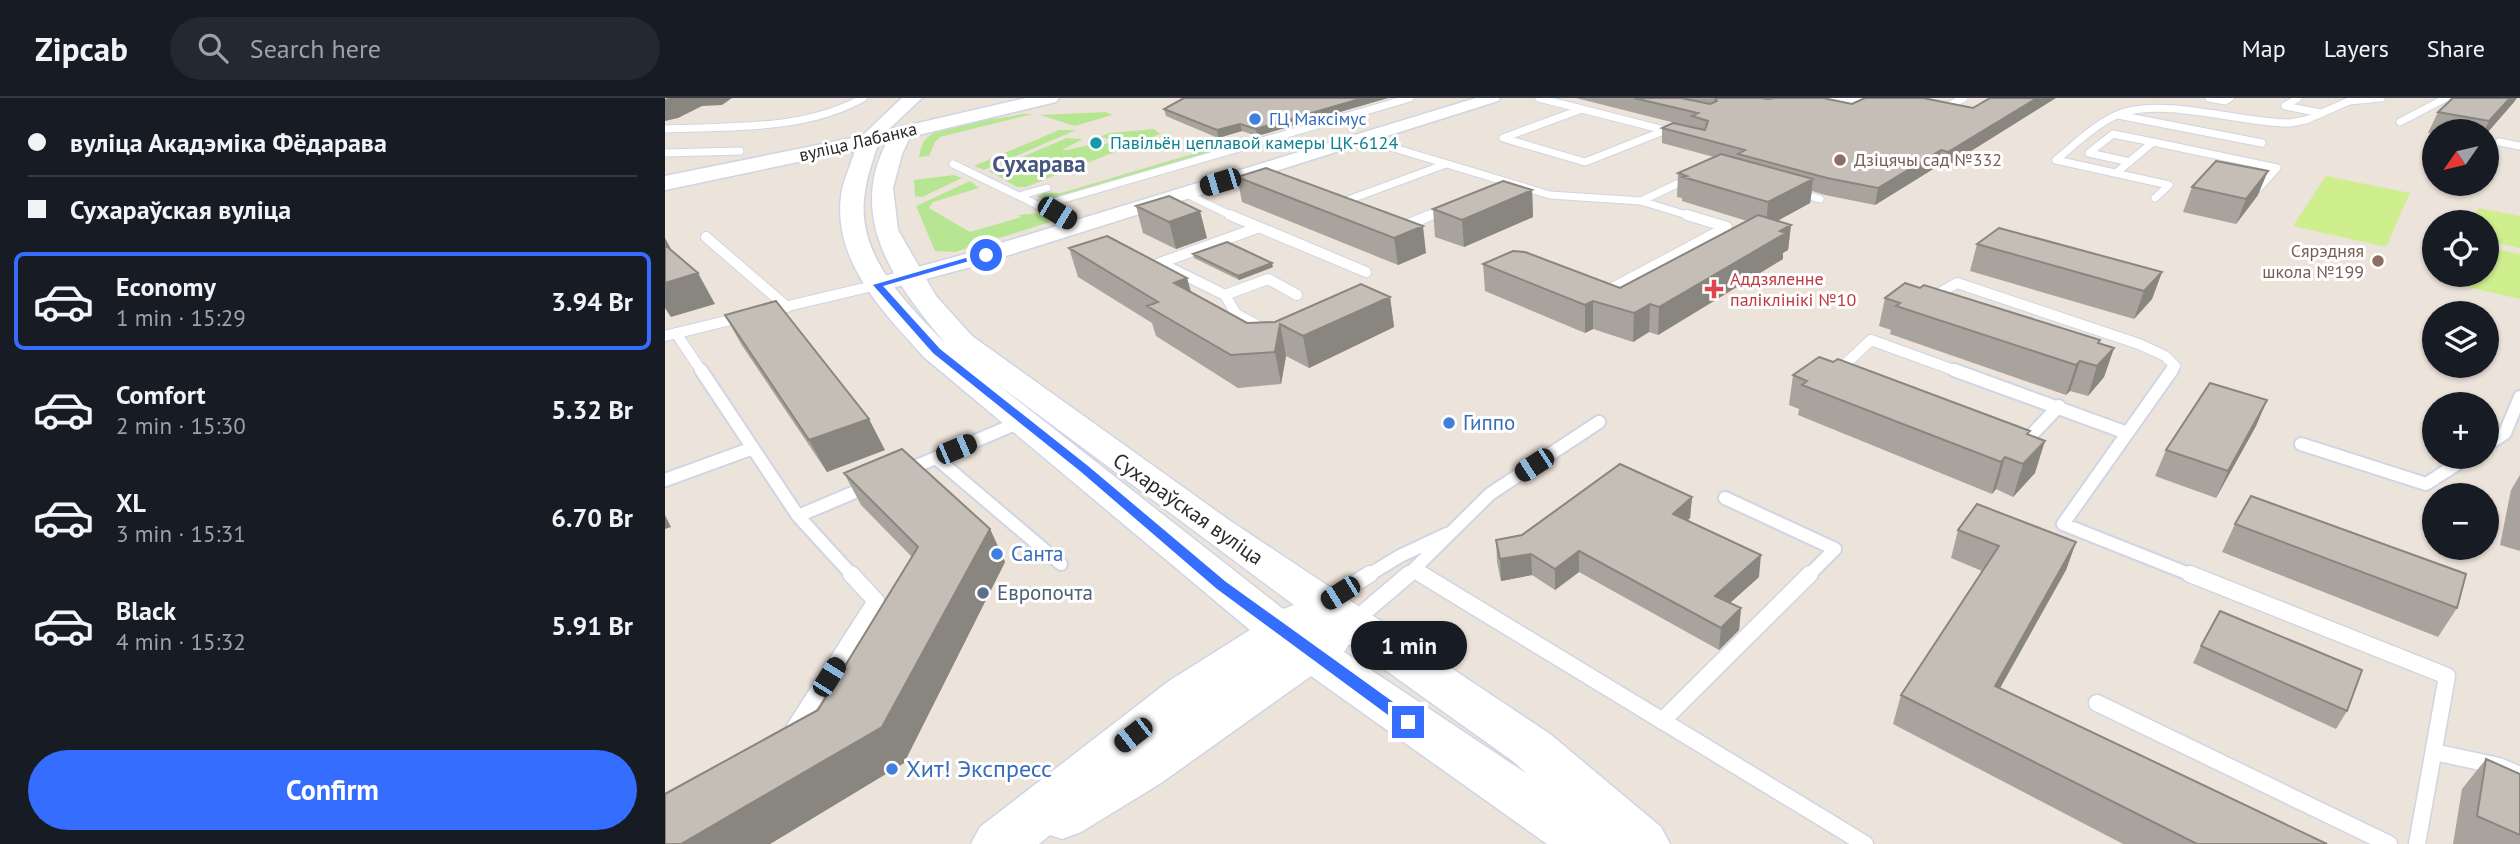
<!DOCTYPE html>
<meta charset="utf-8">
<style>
body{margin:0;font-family:"PT Sans",sans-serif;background:#242831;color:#f1f3f6;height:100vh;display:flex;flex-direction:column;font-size:26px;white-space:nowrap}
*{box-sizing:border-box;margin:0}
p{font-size:23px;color:#9ea1a6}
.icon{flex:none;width:38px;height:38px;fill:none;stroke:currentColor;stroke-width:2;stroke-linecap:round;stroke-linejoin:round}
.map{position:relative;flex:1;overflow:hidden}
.drawer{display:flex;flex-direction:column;background:#171b24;width:665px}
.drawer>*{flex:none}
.banner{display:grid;align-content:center;height:154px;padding:0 28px;background:#171b24}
.needle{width:46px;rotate:236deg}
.fabs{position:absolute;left:1757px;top:21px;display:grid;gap:14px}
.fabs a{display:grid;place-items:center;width:77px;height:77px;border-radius:50%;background:#171b24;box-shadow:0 2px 5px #0004;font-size:35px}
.end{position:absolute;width:32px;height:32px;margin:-16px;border:9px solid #356dff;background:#fff;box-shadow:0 0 0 4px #fff}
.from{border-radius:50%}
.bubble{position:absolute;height:49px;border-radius:24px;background:#171b24;box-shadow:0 2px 5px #0004;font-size:23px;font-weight:800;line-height:49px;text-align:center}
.car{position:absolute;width:21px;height:42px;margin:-21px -10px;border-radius:9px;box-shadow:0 0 5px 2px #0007;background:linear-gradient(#222 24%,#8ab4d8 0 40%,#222 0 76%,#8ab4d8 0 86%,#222 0)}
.banner b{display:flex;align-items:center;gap:24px;height:66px;font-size:26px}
.banner b+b{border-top:2px solid #363941}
.banner i{width:18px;height:18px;background:#f1f3f6}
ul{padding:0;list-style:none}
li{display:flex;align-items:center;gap:21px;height:98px;margin:0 14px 10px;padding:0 14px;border:4px solid transparent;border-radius:10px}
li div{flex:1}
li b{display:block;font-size:26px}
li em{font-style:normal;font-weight:800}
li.current{border-color:#356dff}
li>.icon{width:63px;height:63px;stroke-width:1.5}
.button{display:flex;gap:14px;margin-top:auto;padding:14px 28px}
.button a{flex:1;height:80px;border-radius:42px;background:#356dff;color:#fff;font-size:28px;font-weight:800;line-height:80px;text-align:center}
header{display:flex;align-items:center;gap:42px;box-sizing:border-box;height:98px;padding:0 35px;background:#171b24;border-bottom:2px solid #363941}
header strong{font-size:33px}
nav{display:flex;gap:38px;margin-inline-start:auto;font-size:24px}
.search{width:490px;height:63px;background:#242831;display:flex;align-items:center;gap:18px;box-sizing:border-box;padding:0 24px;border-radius:38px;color:#9ea1a6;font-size:26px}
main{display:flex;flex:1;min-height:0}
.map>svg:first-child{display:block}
.green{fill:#b7e693}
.pitch{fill:#cfee8e}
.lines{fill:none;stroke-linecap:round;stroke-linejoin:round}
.service-far3-casing{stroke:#cfd5e3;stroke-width:9}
.service-far2-casing{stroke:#cfd5e3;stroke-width:12}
.service-far1-casing{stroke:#cfd5e3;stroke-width:16}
.service-casing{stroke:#cfd5e3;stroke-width:19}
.tertiary-casing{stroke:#cfd5e3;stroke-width:3}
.secondary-casing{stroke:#cfd5e3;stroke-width:3}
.service-far3{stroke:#fff;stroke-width:7}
.service-far2{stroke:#fff;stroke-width:10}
.service-far1{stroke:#fff;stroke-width:12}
.service{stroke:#fff;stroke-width:16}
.tertiary{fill:#fff;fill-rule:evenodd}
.secondary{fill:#fff;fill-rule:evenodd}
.wall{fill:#a9a39d}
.shaded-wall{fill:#89857f}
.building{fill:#c4beb6;stroke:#89857f;stroke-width:2}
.route{fill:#356dff}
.shop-dot{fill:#3f7fe0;stroke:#fff;stroke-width:2.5}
.culture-dot{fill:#0f9aa8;stroke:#fff;stroke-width:2.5}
.education-dot{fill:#8d6e63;stroke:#fff;stroke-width:2.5}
.health-dot{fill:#e0444e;stroke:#fff;stroke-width:2.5}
.service-dot{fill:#5c6f8a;stroke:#fff;stroke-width:2.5}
.labels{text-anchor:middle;stroke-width:6;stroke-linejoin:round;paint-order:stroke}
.far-shop-label{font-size:18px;fill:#366cbe;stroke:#fff;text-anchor:start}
.far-street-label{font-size:18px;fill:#292929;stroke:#fff}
.far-culture-label{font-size:18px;fill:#0d838f;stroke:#fff;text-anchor:start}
.far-education-label{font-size:18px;fill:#785e54;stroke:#fff;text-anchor:start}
.far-health-label{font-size:18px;fill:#be3a42;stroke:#fff;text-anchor:start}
.shop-label{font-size:21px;fill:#366cbe;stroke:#fff;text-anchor:start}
.street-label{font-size:21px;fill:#292929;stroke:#fff}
.service-label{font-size:21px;fill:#4e5e75;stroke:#fff;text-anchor:start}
.far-district-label{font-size:23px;font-weight:bold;fill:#47567c;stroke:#fff}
.near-shop-label{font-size:24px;fill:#366cbe;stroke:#fff;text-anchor:start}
</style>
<header>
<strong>Zipcab</strong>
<div class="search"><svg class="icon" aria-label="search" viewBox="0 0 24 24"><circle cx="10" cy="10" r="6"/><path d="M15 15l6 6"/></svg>Search here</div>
<nav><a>Map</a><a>Layers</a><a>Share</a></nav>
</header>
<main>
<section class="drawer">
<div class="banner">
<b><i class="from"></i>вуліца Акадэміка Фёдарава</b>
<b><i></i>Сухараўская вуліца</b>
</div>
<ul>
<li class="current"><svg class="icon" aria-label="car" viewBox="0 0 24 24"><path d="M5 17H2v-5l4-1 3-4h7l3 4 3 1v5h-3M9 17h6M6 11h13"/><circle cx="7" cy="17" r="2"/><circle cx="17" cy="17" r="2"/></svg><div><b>Economy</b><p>1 min · 15:29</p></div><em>3.94 Br</em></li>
<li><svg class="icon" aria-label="car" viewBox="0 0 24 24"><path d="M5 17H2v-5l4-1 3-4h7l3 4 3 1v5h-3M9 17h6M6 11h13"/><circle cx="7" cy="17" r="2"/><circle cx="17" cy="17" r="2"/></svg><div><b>Comfort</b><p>2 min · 15:30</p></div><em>5.32 Br</em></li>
<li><svg class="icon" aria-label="car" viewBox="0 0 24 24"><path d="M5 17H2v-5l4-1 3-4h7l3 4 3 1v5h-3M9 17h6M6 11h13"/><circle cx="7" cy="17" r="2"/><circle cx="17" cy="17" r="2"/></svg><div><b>XL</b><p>3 min · 15:31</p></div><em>6.70 Br</em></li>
<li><svg class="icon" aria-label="car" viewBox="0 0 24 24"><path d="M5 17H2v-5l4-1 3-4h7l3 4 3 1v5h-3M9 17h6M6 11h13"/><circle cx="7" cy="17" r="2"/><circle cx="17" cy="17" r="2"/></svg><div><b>Black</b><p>4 min · 15:32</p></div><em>5.91 Br</em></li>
</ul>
<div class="button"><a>Confirm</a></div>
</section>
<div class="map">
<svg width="1855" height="746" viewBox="0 0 1855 746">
<rect width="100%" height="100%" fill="#ece3da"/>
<path class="green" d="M441,14L447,17L410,28L375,17Z
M357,16H367L275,39L270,44L264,58L254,59C255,54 256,48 259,43C274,23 335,22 357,16Z
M489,31L495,36L361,89H352L324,73L402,40L418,41L397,52C405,53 407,50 415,49C432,45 430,52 450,42L435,39L444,35Z
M394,32H411L319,72L309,68Z
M561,46L569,49L387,102L371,99L379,95H396Z
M289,77L297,80L257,99L250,98L249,82Z
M305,83L314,90L268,104L264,110L305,134L356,119L353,117L375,115L385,124L290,154L270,153L251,108Z"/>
<path class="pitch" d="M1661,78L1745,95L1721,149L1628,128Z
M1813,110L1855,118V150L1822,143V124H1808Z
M1822,149L1855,156V201L1781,184L1783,177H1822Z"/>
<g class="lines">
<defs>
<path id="service-far3" d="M874,0L1003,33
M1544,0L1560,3L1565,0
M1633,0L1620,8L1656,15
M1154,3L1212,1
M917,11L838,40L920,64L1001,32
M1275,12L1299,0
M1453,17L1597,45
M1735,24L1781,0
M0,31C66,28 139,33 198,0
M699,41L885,97L976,103L1028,119
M1834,44L1855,48
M0,55L75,53
M1465,64L1424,55L1448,36L1488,44
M288,66L397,119
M1451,75L1488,44L1612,70L1594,90
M1131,94L1155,101
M520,95L569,119
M357,97L382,90
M1490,100L1504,87L1391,62C1412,45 1432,24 1457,15C1502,0 1576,25 1625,25L1641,22L1684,3L1716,0
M976,103L1027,79
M378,107L745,0
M680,107L675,105L781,66
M762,119L781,111"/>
<path id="service-far2" d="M393,117L414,127
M565,117L701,174
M733,126L739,128L766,117
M592,130L495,165L560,197L571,216L601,232
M41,139L122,209
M940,194L1062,129L1022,117
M1273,196L1292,185L1474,246L1500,258L1510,268L1505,274
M560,197L603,181L632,197
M102,213L212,187
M11,235L37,274
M0,238L78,219
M1172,274L1206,242L1294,274"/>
<path id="service-far1" d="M36,272L133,418L188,478
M1289,272L1462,335
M1507,272L1398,426L1529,478
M1170,276L1174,272
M1636,346L1761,386L1803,359
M1357,347L1394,308
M1822,347L1840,335L1855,299
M271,360L396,466
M240,373L355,324
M0,382L88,350
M1060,400L1170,451L1143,478
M133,418L204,388
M749,472L759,478
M702,478L735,458L782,436
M742,478L825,396L934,324"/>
<path id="service" d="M756,476L1200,746
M1525,476L1782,578L1752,746
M660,504L705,476
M690,522L744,476
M1432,605L1724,746
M997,623L1145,476
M127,634L211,503L186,476
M1769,654L1834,668L1855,677"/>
<path id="tertiary" d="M811,0H835L833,3L306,169L212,194L204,192L200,187L204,182L290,159Z"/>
<path id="secondary" d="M237,0H257L223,32L361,0H394L391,4L245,39L237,56L228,90L233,132L271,198L307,238L564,422L885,636L996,729L1005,746H882L646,578L496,685L416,734L397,741L385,737L374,746H306L315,729L504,583L585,532L260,260C219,215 168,164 176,98C178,82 186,67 190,52L0,92V78L197,38ZM222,44C181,121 232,188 281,246C242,206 189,156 200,94C202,78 208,62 213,46ZM328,283L629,507L618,511ZM684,546L849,664L862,676L679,554Z"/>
</defs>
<use href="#service-far3" class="service-far3-casing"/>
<use href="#service-far2" class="service-far2-casing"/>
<use href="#service-far1" class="service-far1-casing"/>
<use href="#service" class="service-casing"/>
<use href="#tertiary" class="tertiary-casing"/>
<use href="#secondary" class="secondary-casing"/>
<use href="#service-far3" class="service-far3"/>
<use href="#service-far2" class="service-far2"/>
<use href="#service-far1" class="service-far1"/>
<use href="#service" class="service"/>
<use href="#tertiary" class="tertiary"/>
<use href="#secondary" class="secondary"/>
</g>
<path class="wall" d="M723,0L592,38L577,33L553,40L501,18L499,11Z
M911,0H1158L1301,57L1279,70L1273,68L1210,107L1160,97L1147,93L1145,105L1112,123L1126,127L1123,152L1118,155V161L993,237L984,234L968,244L928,231L920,235L820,193L818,166L955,190L1082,123L1017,103V100L1012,99L1013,75L1049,59L997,45V30L1026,29Z
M1849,4L1822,35V33H1769V36L1763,35L1773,14Z
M601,70L761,155L733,167L577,104L572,79Z
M1527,89L1593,97L1571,126L1518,114Z
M867,92L868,119L799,149L770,139L768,111Z
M471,108L542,140L511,151L478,135Z
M1312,146L1497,174L1487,201L1469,221L1305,173Z
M404,150L522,180L526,194L582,225L610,224L725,199L729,229L644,270L621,258L616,286L573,290L491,238L487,225L413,179Z
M528,156L608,169L574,182L529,160Z
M1220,200L1435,242L1434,245L1449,250L1439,279L1423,298L1405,293L1401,297L1225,236L1226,232L1214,228Z
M60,217L220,352L162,374L76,246Z
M1128,277L1364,337L1370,375L1348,399L1331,391L1327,396L1133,317L1134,311L1124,307Z
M1602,302L1591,328L1551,400L1490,378L1501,352Z
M179,375L325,431L340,464L239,665L105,746H0L153,612L247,459L196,407Z
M1855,377V453L1835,447L1846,392Z
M1027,399L1025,420L1023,422L1094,479L1065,505L1076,510L1074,532L1054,552L914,474L890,492L867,477L836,483L832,464L831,442Z
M1570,426L1792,510L1773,539L1557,454Z
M1293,432L1411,444L1401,472L1335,590L1662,746H1458L1228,626L1236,597L1317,473L1286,460Z
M1536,548L1682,613L1671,631L1528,565Z
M1821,661L1855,676V746H1788L1797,691Z"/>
<path class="shaded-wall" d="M4,0H67L57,7L37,8L13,20L0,23V1Z
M698,0H723L592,38L591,31Z
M1372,0H1391L1279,70L1283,54Z
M1845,0H1852L1849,4L1822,35V33H1819L1824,23Z
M575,26L577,33L553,40L552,32Z
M1276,52L1273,68L1210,107L1213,90Z
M1603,73L1593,97L1571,126L1581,101Z
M1148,81L1145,105L1101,129L1103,104Z
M867,92L868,119L799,149L797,122Z
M535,113L542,140L511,151L504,124Z
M1126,127L1123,152L1118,155V161L993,237L994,209Z
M758,128L761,155L733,167L729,140Z
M0,140L5,149L10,171L0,153Z
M607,165L608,169L574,182L573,178Z
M1497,174L1487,201L1469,221L1479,193Z
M33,175L50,206L6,219L0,210V185Z
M522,180L530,210L509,185Z
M725,199L729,229L644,270L638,238Z
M928,203V231L920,235V207Z
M985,206L984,234L968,244L969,215Z
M615,226L621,258L616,286L610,254Z
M1449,250L1439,279L1423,298L1432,268Z
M1415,263L1405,293L1401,297L1411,267Z
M1602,302L1591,328L1551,400L1563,373Z
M204,321L220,352L162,374L144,342Z
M1380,343L1370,375L1348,399L1358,366Z
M1340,359L1331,391L1327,396L1336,364Z
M1027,399L1025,420L1007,436L1008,416Z
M0,417L6,429L0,431Z
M325,431L340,464L239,665L105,746H16L217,629Z
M1411,444L1401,472L1320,617L1330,588Z
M914,453V474L890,492V471Z
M866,456L867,477L836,483L835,461Z
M1096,457L1094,479L1048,520L1050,498Z
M1076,510L1074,532L1054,552L1056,530Z"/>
<path class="building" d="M519,0H698L591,31L575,26L552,32L499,11Z
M969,0H1016L1045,6L1052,3L1050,0H1096L1103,1L1110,0H1158L1187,6L1200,0H1258L1308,10L1325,0H1372L1283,54L1276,52L1213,90L1162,80L1073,56L1080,52L997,30L1008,25L1040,32L1043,23L1027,18L1033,15Z
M1788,0H1845L1824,23L1773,14Z
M1056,56L1148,81L1103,104L1018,79L1022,78L1013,75Z
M1551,63L1603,73L1581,101L1527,89Z
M601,70L758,128L729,140L572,79Z
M838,83L867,92L797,122L768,111Z
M504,98L535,113L504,124L471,108Z
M1093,117L1126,127L1115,133L1121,135L994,209L985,206L969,215L928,203L920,207L818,166L848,153L860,154L955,190Z
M1334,130L1497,174L1479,193L1312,146Z
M442,138L522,180L509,185L582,225L610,224L696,186L725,199L638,238L615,226L610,254L566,257L482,208L493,204L404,150Z
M562,144L607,165L573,178L528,156Z
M0,147L33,175L0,185Z
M1240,185L1255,190L1259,187L1435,242L1433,245L1449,250L1432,268L1415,263L1411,267L1231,208L1235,205L1220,200Z
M111,203L204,321L144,342L60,217Z
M1154,259L1168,264L1173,261L1365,333L1362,336L1380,343L1358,366L1340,359L1336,364L1137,287L1142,283L1128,277Z
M1545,285L1602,302L1563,373L1501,352Z
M237,351L325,431L217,629L16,746H0V696L153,612L253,449L179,375Z
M955,366L1027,399L1008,416L1096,457L1050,498L1076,510L1056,530L914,453L890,471L866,456L835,461L831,442L857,437Z
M1586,398L1801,476L1792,510L1570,426Z
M1312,406L1411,444L1330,588L1662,746H1532L1236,597L1334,448L1293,432Z
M1555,513L1697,572L1682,613L1536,548Z
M1821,661L1855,676V737L1812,718Z"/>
<path class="route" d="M318,155L325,157L218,188L275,251L423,368L561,484L749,619V628H738L552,491L415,373L268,255L208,187Z"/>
<g class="shop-dot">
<circle cx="590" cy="21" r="7"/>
<circle cx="784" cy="325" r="7"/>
<circle cx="332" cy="456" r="7"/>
<circle cx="227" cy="671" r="7"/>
</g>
<circle class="culture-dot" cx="431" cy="45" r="7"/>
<g class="education-dot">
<circle cx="1175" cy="62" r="7"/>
<circle cx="1713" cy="163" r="7"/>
</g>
<path class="health-dot" d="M1045.5 180.5h7v7h7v7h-7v7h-7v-7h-7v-7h7z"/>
<circle class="service-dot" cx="318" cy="495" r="7"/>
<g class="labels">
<g class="far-shop-label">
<text x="604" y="27">ГЦ Максімус</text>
</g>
<g class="far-street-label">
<text transform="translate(193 44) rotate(-13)" y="6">вуліца Лабанка</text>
</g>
<g class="far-culture-label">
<text x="445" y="51">Павільён цеплавой камеры ЦК-6124</text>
</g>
<g class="far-education-label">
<text x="1189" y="68">Дзіцячы сад №332</text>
<text x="1699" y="159" text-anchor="end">Сярэдняя<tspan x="1699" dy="21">школа №199</tspan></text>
</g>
<g class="far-health-label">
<text x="1065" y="187">Аддзяленне<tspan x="1065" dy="21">паліклінікі №10</tspan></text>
</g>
<g class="shop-label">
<text x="798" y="332">Гиппо</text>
<text x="346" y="463">Санта</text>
</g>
<g class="street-label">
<text transform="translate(523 411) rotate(35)" y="7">Сухараўская вуліца</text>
</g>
<g class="service-label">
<text x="332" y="502">Европочта</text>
</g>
<g class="far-district-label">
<text x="374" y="74">Сухарава</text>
</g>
<g class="near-shop-label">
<text x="241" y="679">Хит! Экспресс</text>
</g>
</g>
</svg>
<div class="fabs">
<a><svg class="needle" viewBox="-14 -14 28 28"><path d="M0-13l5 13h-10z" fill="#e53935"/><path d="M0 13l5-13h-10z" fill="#9ea1a6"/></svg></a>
<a><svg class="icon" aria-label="locate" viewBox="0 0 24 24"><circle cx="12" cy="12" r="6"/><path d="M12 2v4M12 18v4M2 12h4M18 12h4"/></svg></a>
<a><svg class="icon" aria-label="layers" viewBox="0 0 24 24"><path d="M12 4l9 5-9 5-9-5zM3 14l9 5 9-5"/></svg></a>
<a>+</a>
<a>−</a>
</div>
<i class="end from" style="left:321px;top:157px"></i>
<i class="end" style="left:743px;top:624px"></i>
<div class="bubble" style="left:686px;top:523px;width:116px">1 min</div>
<i class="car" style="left:555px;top:84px;rotate:253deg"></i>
<i class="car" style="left:392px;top:115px;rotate:121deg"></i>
<i class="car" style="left:291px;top:351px;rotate:67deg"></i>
<i class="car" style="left:869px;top:367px;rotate:237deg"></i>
<i class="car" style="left:675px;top:495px;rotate:238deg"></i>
<i class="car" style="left:164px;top:579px;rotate:32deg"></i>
<i class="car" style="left:468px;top:637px;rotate:232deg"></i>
</div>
</main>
